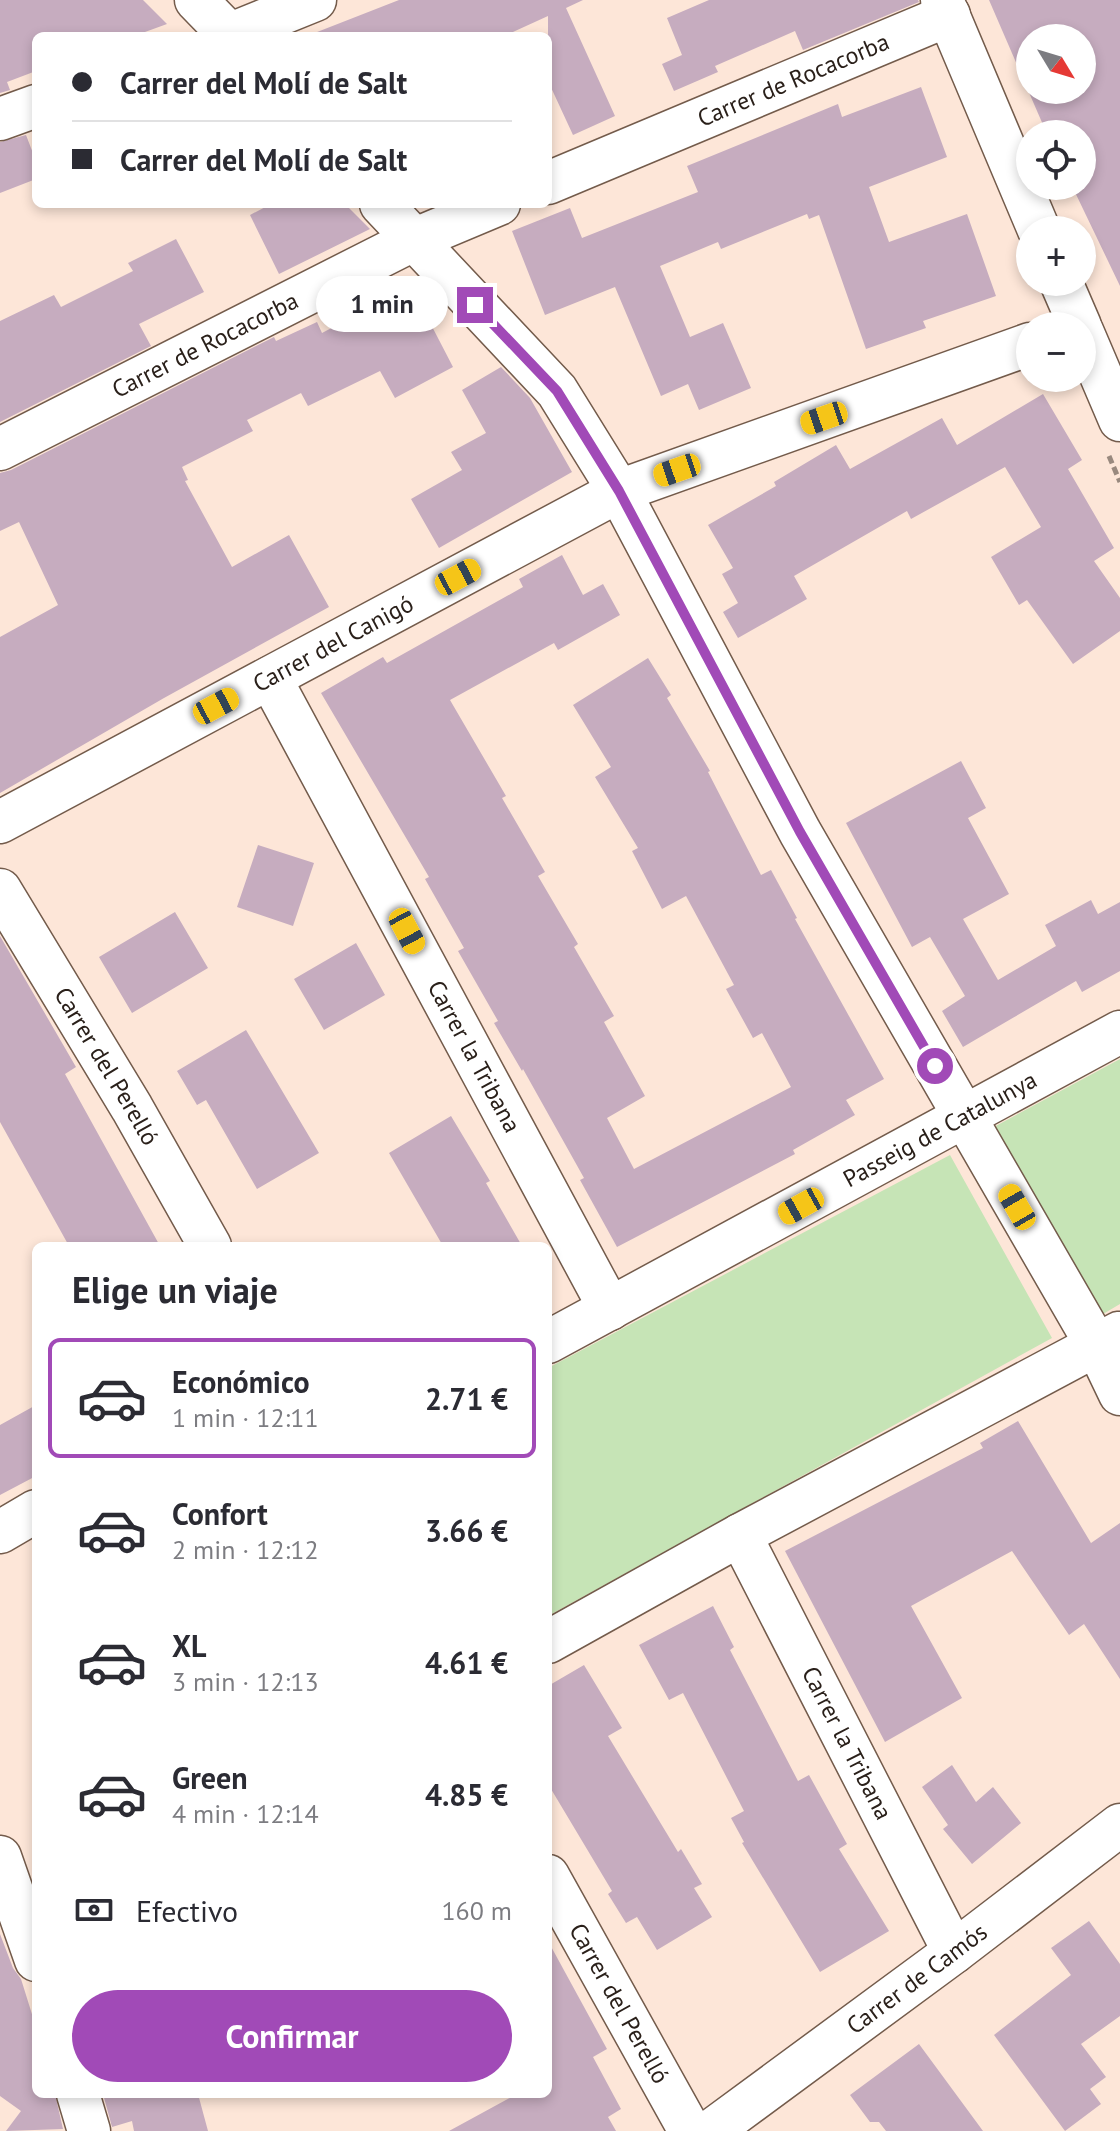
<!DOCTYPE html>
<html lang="es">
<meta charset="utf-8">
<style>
body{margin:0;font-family:"PT Sans",sans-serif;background:#f7f7f7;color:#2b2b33;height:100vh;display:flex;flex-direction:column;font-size:30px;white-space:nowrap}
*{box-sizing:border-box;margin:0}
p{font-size:26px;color:#7c7c81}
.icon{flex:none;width:44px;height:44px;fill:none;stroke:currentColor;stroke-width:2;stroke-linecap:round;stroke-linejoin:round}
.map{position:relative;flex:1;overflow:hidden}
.side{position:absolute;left:32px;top:1242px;width:520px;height:856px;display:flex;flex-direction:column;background:#fff;border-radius:12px;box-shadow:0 4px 12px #0003}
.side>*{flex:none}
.guide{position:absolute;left:32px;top:32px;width:520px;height:176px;border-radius:12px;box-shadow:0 4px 12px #0003;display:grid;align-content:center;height:176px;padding:0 40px;background:#fff}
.needle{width:52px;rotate:128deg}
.fabs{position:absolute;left:1016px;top:24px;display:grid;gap:16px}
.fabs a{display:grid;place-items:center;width:80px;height:80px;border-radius:50%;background:#fff;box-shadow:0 4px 12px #0003;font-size:40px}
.end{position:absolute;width:36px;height:36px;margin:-18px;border:10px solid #a14ab7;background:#fff;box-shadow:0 0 0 4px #fff}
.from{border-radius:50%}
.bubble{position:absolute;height:56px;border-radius:28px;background:#fff;box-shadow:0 4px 12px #0003;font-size:26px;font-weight:800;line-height:56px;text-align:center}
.car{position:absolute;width:24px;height:48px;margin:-24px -12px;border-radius:10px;box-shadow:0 0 6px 2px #0007;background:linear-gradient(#f5c518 24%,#345 0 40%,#f5c518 0 76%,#345 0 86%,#f5c518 0)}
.guide b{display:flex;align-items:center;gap:28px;height:76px;font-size:30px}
.guide b+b{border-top:2px solid #e1e1e2}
.guide i{width:20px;height:20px;background:#2b2b33}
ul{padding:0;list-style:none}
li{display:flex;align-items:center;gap:24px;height:120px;margin:0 16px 12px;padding:0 24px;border:4px solid transparent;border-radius:12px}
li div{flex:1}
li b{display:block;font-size:30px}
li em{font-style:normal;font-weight:800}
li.on{border-color:#a14ab7}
li>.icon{width:72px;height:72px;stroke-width:1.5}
h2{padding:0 40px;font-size:36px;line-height:96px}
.pay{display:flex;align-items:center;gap:20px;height:88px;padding:0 40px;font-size:30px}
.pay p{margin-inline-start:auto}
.primary-button{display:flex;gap:16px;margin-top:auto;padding:16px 40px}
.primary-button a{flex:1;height:92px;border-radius:48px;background:#a14ab7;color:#fff;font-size:32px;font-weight:800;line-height:92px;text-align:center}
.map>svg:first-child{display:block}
.green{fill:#c6e4b6}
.building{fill:#c6acbf;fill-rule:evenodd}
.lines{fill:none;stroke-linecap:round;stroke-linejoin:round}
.minor-casing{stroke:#735b4b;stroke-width:45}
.path{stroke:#99897e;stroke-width:5;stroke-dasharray:8 4;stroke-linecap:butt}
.minor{stroke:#fff;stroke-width:42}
.route{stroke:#a14ab7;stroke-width:10}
.labels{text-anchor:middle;stroke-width:8;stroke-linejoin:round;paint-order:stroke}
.street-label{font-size:24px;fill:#2a201a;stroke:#fde6d8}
</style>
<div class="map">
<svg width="1120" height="2131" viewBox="0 0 1120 2131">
<rect width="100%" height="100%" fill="#fde6d8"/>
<path class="green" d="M1120,1059V1304L1098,1317L992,1128Z
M950,1155L1052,1338L548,1616V1368Z"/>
<path class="building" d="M0,0H143L167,24L134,36H36V71L7,82L10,90L0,93Z
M399,0H583L566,8L615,116L573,135L548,81V16L504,36H312V34Z
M709,0H918L919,2L803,50L795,31L715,66L718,72L674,91L662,64L682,55L667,18Z
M989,0H1120V286L1072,186H1082V134H1047ZM1030,38H1082V90H1030Z
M921,87L947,157L869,187L889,242L967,214L996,296L923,321L926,328L866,349L819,215L809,219L807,214L721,249L718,242L660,266L690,337L723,323L751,388L699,410L688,384L661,396L615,287L545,315L512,231L570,208L582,238L698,192L687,166L838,104L842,117Z
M26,135L36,161V179L0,193V142Z
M271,204H345L370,229L279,274L250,215Z
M176,239L204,292L139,324L151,346L0,422V321L54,295L61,307L133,271L128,263Z
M411,286L453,367L395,398L380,371L308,406L301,393L247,420L253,431L182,467L188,480L185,481L232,567L289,535L329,607L164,698L0,793V637L58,605L19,522L0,531V473L11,470L274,337L276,341L317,322L322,333Z
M501,367L530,398L572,472L439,548L411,499L462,470L451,452L486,433L462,390Z
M1043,394L1082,460L1068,469L1114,548L1094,561L1120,598V631L1073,664L1027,600L1019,605L991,557L1041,527L1005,467L911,519L907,511L794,576L807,599L738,638L723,612L738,603L722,574L733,568L708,525L776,486L774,482L836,445L850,469L942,418L957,445Z
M562,555L583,595L603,584L620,615L558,650L554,643L450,700L506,796L502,798L545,872L538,876L578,944L574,947L614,1016L604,1022L645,1096L607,1118L634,1169L791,1087L762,1033L753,1038L726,989L734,985L686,896L662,909L632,851L638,848L595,777L611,767L573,705L648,658L671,695L667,698L710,771L708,772L761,875L771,870L797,918L795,919L884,1079L846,1100L855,1115L793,1150L795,1154L617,1247L580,1180L584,1178L523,1069L522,1071L494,1023L498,1021L458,951L464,948L425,879L429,877L321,693L383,657L387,663L523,587L519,579Z
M961,761L986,808L968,818L1009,894L963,919L998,980L1056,946L1045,925L1091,900L1098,914L1120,902V971L1082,992L1076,981L963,1047L942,1011L965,996L930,937L912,947L846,823Z
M258,845L314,863L293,926L237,907Z
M175,912L208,968L132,1013L99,957Z
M0,936L76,1067L65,1074L160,1246H69L0,1122Z
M356,943L385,995L324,1030L294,979Z
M246,1030L319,1153L257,1189L206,1100L197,1105L177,1071Z
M451,1116L490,1181L486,1183L522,1246H443L389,1153Z
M36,1405V1476L0,1495V1425Z
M1018,1421L1091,1543L1120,1523V1679L1084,1624L1069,1635L1012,1551L911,1606L962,1698L885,1742L785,1551L983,1448L980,1443Z
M713,1606L734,1647L730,1650L798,1781L809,1775L847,1844L839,1849L889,1931L820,1972L742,1843L744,1842L731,1818L744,1811L683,1693L669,1700L639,1645Z
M584,1665L622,1728L608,1736L678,1852L681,1849L702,1884L694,1888L712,1917L657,1950L637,1917L626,1923L608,1894L612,1891L548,1784V1686Z
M952,1765L976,1802L993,1787L1021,1823L972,1864L943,1829L948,1825L922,1787Z
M1089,1921L1120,1964V2016L1081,2044L1106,2077L1090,2089L1101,2104L1065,2131L994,2035L1071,1975L1051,1948Z
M0,1934L13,1968L21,1979L36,2027V2094H55L63,2129L6,2131L21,2111L0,2096Z
M548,1941L607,2049L593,2057L621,2109L608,2117L616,2131H449L517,2094H548Z
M919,2044L983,2131H886L879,2122H870L850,2095Z
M103,2094H198L208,2131H134L132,2121L112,2127Z"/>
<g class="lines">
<defs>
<g id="minor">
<path d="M196,0L231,36"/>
<path d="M942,0L1039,230"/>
<path d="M226,36L315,0"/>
<path d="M0,119L36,106"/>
<path id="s1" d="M548,183L949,15"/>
<path d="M381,204L557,391L619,491L800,832L1097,1346L1120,1394"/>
<path d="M1061,282L1080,326"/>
<path d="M1082,331L1120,420"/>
<path id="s2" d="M0,449L413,240L499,204"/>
<path id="s3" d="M270,678L610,1309"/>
<path id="s4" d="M0,822L619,491L1030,344"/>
<path id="s5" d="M0,890L132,1108L210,1246"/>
<path id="s6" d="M548,1342L1120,1032"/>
<path d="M0,1532L36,1511"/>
<path id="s7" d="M740,1535L954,1952"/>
<path d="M548,1642L740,1535L1119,1333"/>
<path d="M0,1857L36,1960"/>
<path id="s8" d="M548,1876L690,2131"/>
<path d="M78,2094L89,2131"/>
<path id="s9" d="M711,2131L954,1952L1120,1825"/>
</g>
</defs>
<use href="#minor" class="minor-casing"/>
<path class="path" d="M1109,456L1120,482"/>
<use href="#minor" class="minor"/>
</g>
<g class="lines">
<path class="route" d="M475,305L557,391L619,491L800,832L935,1066"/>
</g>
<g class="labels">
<g class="street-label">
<text dy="8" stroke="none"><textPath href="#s1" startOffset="266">Carrer de Rocacorba</textPath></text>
<text dy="8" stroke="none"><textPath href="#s2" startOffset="230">Carrer de Rocacorba</textPath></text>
<text dy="8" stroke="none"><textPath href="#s4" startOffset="378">Carrer del Canigó</textPath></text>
<text dy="8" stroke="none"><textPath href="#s3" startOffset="430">Carrer la Tribana</textPath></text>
<text dy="8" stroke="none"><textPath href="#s5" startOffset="206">Carrer del Perelló</textPath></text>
<text dy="8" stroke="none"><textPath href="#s6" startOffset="446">Passeig de Catalunya</textPath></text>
<text dy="8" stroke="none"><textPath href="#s7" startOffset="234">Carrer la Tribana</textPath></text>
<text dy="8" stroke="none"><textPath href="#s9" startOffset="256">Carrer de Camós</textPath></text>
<text dy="8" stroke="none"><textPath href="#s8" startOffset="146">Carrer del Perelló</textPath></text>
</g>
</g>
</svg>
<div class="fabs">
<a><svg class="needle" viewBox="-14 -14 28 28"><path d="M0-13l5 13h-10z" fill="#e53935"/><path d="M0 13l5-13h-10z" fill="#7c7c81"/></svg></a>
<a><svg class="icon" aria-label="locate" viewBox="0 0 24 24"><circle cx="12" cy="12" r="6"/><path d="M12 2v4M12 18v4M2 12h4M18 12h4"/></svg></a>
<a>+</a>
<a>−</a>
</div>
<i class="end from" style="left:935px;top:1066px"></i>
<i class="end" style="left:475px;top:305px"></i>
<div class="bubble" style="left:316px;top:276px;width:132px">1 min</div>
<i class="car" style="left:824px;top:418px;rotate:251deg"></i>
<i class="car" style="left:677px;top:470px;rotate:251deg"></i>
<i class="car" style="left:458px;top:577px;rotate:62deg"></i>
<i class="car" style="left:216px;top:706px;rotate:62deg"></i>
<i class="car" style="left:407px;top:931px;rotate:152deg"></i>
<i class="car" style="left:801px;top:1206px;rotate:241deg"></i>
<i class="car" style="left:1017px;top:1207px;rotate:330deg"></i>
<div class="guide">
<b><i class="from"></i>Carrer del Molí de Salt</b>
<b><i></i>Carrer del Molí de Salt</b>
</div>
<section class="side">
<h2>Elige un viaje</h2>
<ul>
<li class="on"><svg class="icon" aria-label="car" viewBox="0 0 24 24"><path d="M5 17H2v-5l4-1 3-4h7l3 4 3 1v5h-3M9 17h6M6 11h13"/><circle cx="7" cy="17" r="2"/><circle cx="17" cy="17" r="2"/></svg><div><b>Económico</b><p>1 min · 12:11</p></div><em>2.71 €</em></li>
<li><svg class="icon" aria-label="car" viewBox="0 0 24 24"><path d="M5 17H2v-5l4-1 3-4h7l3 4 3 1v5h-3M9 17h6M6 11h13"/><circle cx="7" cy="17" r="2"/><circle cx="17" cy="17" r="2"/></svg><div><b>Confort</b><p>2 min · 12:12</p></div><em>3.66 €</em></li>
<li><svg class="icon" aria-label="car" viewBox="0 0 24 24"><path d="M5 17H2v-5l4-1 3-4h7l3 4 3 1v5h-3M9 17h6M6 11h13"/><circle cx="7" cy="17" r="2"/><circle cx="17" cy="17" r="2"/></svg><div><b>XL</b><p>3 min · 12:13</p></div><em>4.61 €</em></li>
<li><svg class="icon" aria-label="car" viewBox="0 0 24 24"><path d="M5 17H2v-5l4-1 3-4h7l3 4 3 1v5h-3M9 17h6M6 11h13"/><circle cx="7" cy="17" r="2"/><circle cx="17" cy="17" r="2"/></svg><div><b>Green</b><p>4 min · 12:14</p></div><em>4.85 €</em></li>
</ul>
<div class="pay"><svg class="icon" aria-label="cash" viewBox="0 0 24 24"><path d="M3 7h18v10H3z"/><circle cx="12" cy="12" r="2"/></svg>Efectivo<p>160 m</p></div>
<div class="primary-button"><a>Confirmar</a></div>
</section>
</div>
